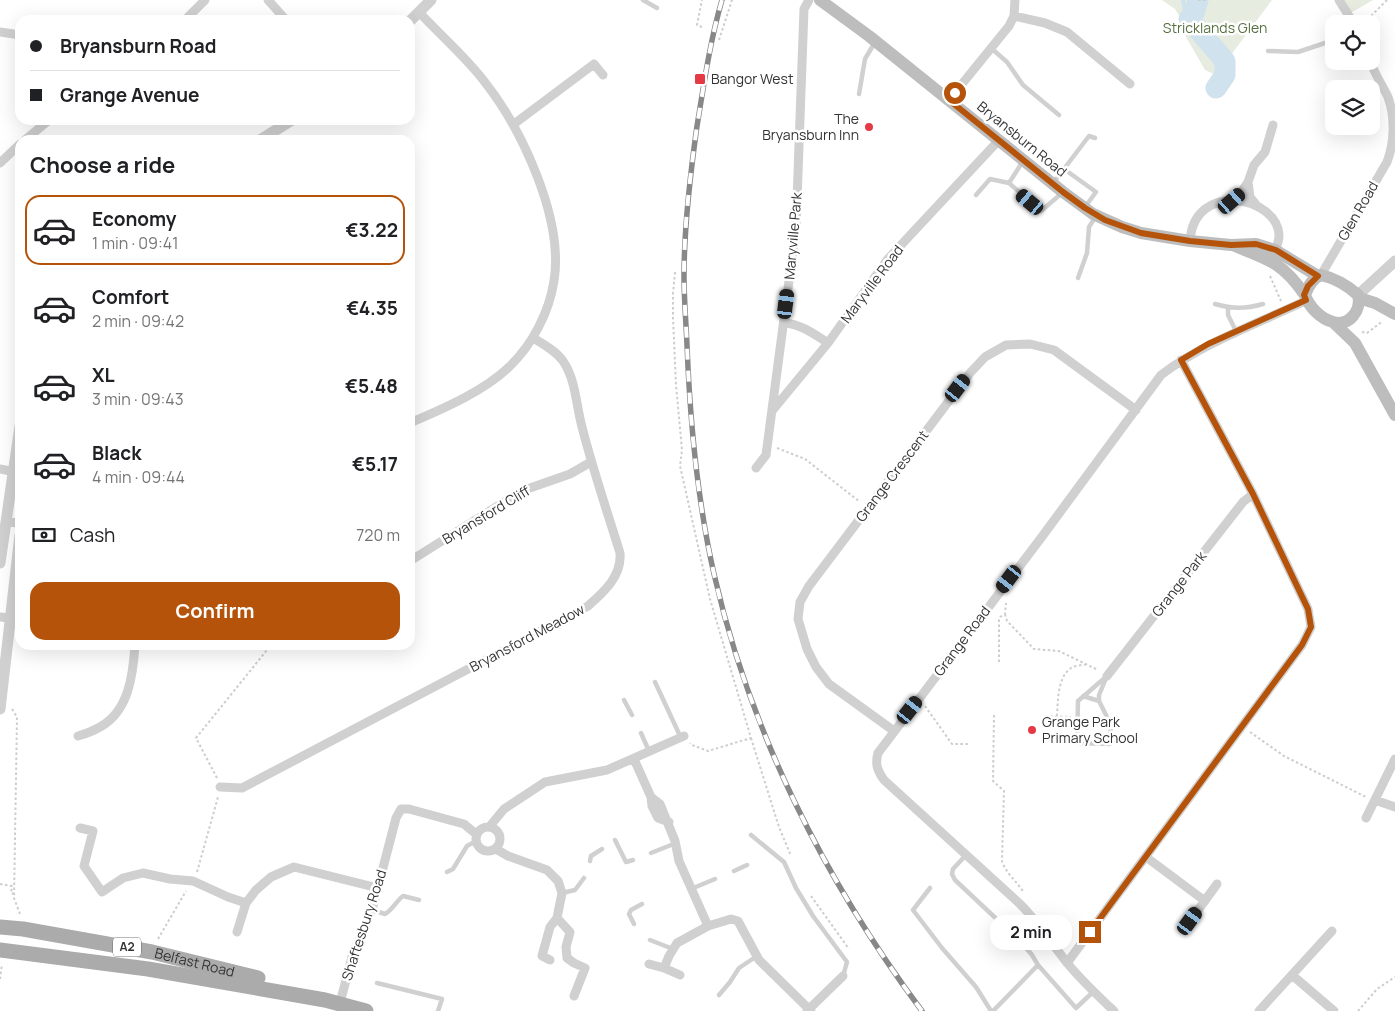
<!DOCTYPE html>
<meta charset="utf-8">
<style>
body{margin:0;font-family:Manrope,sans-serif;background:#f2f2f2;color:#202124;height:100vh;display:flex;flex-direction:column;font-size:19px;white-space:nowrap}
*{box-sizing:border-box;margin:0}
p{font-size:16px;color:#757577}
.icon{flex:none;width:28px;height:28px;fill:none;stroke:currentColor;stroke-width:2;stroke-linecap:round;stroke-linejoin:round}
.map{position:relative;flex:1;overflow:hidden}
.side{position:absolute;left:15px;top:135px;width:400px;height:515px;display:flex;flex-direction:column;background:#fff;border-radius:15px;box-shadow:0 5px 20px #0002}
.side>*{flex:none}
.banner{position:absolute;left:15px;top:15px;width:400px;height:110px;border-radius:15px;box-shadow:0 5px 20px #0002;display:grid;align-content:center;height:110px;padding:0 15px;background:#fff}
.controls{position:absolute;left:1325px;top:15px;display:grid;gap:10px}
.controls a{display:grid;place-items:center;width:55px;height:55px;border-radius:10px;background:#fff;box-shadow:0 5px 20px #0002;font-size:25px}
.end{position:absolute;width:22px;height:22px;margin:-11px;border:6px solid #b45309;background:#fff;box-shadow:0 0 0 2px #fff}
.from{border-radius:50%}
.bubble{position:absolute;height:35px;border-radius:15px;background:#fff;box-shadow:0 5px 20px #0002;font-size:16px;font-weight:700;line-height:35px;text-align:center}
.car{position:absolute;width:15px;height:30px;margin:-15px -8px;border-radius:6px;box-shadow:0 0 4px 1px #0007;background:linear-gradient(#222 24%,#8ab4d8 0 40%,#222 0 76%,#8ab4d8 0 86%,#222 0)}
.banner b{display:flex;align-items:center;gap:18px;height:48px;font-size:19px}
.banner b+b{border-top:1px solid #e0e0e0}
.banner i{width:12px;height:12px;background:#202124}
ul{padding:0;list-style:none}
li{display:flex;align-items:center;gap:15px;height:70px;margin:0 10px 8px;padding:0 5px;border:2px solid transparent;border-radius:15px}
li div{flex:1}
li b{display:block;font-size:19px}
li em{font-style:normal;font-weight:700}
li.current{border-color:#b45309}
li>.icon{width:45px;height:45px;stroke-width:1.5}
h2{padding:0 15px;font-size:22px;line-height:60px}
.pay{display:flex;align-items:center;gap:12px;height:55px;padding:0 15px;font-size:19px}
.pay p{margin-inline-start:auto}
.cta{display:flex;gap:10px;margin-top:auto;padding:10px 15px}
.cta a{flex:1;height:58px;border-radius:15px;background:#b45309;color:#fff;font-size:20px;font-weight:700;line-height:58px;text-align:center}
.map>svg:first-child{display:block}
.green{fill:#e6ecdf}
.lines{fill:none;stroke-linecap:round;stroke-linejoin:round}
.stream{stroke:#cfe2ee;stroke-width:4}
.river{stroke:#cfe2ee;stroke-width:21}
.path{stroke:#cdcdcd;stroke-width:2;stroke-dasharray:2.5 2.5;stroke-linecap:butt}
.service{stroke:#d0d0d0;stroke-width:4.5}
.minor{stroke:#d0d0d0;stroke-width:9}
.tertiary{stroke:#d0d0d0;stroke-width:11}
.secondary{stroke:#bdbdbd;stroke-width:12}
.primary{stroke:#ababab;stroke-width:15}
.rail-casing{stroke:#888;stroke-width:5.5}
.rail{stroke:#fff;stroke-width:4;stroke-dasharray:11;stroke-linecap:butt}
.route{stroke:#b45309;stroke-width:6}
.poi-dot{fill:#e63946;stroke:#fff;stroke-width:2}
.labels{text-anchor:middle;stroke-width:5;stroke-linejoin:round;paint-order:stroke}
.shield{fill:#fff;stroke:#707070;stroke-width:1}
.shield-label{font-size:12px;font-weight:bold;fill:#333}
.park-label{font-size:14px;fill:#56703f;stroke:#fff}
.poi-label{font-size:14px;fill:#333;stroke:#fff;text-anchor:start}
.street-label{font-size:14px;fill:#333;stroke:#fff}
</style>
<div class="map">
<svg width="1395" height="1011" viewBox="0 0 1395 1011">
<rect width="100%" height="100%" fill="#fff"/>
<path class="green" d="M1162,0H1272L1216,75L1205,70L1182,30L1181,19L1175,9Z
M1336,0H1373L1347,15Z"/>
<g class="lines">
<path class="stream" d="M1183,0L1185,12L1189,19"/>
<path class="river" d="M1198,0L1194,13L1189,19L1225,61V75L1216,88"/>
<path class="path" d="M1198,0H1208
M1364,23L1387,0
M702,27L697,25L702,0
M719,40L732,0
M675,272L673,294V318L676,385L682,450L680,466L710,599L751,738L708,751L692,745L690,743
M1270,276L1281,301
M1362,332L1367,333L1383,321
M777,448L805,459L860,502
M1005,614L1007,621L1034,649L1059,651L1098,670
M999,662V620L1000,617L1005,614L1006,603
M925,706L952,744H969
M12,709L17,717L14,898L20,914
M994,715L993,781L1004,791L1002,861C1006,874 1017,881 1024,893
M1045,716L1071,717
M1057,716C1058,701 1057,671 1076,666C1080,665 1084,665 1088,664
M1250,732L1284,756L1366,797
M751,738L779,827L791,856
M217,778L196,738L271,645
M197,872L218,797
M0,884L12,886L11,893L14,894
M811,896L849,949
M158,939L186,891
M0,979L2,964
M1358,1011L1377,989L1395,977"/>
<path class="service" d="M643,0L657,8
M991,48L1007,62L1023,85L1059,115
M1268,51L1298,52L1334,40
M859,94L865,59L875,42
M1023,161L1009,183L1041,211L1062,193
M1064,169L1096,192L1085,207
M1054,182L1089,136L1095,138
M976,195L990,179L1009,183
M1078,278L1087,253L1089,227L1096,216
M1215,304C1233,309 1245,309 1263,304
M1228,308V315L1236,331
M1107,676L1099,695V701L1111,725L1110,744L1077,743L1078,701Z
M655,682L681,738
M1083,696L1099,701
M624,700L632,715
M641,733L649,751
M751,835L784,862L796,888L813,916L847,962L843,976
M615,840L626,862L633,860
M651,853L676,843
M966,855L953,869L952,874L955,880L1021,942L1032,955L1038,965
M590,861L591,856L602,849
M734,871L747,865
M447,872L453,869L467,846L476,841
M930,888L913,910L942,948L976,987L991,1011
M691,889L715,879
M562,893L575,890L584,878
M372,910L385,914C393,910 396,901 403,896L419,900
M634,924L629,914L631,910L642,904
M650,940L673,949
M377,983L442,999L438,1011
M719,995L730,982L739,968L757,956
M993,1011L1038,965L1076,1008L1093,992"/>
<path class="minor" d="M268,0L286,20
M1339,0L1354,24
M1014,16L1045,23L1067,32L1130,84
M185,20L205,0
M0,32L20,35
M949,100L1009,26L1014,16L1015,0
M514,124L594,64L603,75
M25,140L49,120
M0,163L20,144
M1248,182L1250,197L1258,207
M1232,201L1240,194L1248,182L1254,165L1265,152L1273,125
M1190,241C1194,180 1277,196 1279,235C1279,240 1277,246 1275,250
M1321,275L1387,162C1395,141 1395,117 1388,97C1382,85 1375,74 1370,61
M784,323C801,324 814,334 828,343
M772,411L828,343L887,260L999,140
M410,423C442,409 483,392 509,367C532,345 549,313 554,281C564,219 522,129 484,81C465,56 440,35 419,12
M756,468L766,455L796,228L804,9L809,0
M0,469L20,473
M6,522L20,523
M410,561L512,497L530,488L570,474L591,462
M0,617L20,619
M1107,676L1243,502L1253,494
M894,731L829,684L816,667L807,649L798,619L800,602L809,586L970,373L985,357L1006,345L1030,344L1054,350L1136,410
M78,736C85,734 93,731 100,727C129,711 133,675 135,645
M634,759L651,797L660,804L675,841L679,861L708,926
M220,787L242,788L588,606C604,592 622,576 620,553C607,511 593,470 582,427C576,405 576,380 563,361C556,351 543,344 533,338
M651,797L652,806L658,818L669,822
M1375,800L1395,807
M1366,818L1395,759
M490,826L504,809L545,782L607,770L684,736
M476 839a12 12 0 1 1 24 0a12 12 0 1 1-24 0Z
M80,828L93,831L84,866L102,892L123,878L143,873L170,879L193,881L228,897L246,903
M496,849L508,856L547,870L558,881L562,893L557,918L550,927L542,956L550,960
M1146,857L1205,901
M557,918L570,932L566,947L567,958L574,963L585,968L574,996
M1190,921L1217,884
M237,932L246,903L256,890L271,877L294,867L378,888
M1067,963L1302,645L1311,627L1308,609L1253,494L1181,360
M649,964L664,968L680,975
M664,968L669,956L677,943L708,926L731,919L738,921L759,960L811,1011
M1292,975L1334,1011
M340,1003L352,957L372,910L396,818L401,809H409L464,824L476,834
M807,1011L843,976
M1114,1011C1098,996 1082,981 1068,964C1052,944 1038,922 1020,904L884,780C877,770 875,764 878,753L1041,538L1161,375C1205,342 1257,324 1307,300
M1259,1011L1332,931"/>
<path class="tertiary" d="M410,21L431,0
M260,140L292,120
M1358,295L1395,261
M0,563L20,426
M0,709L20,535"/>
<path class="secondary" d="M820,0L869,36L1063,192L1093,214L1122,227L1141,233L1190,241L1231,245L1256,244L1275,250L1318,276
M1235,246C1270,260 1283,263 1305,295
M1321,275C1334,278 1348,286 1358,295C1362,310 1349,327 1333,322C1321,319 1309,307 1305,295C1308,287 1312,278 1321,275Z
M1359,298L1375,303L1395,314
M1334,323L1355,343L1395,415"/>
<g class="primary">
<path id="s1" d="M0,927L23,929L152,952L258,978"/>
<path d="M0,950L148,969L325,1000L366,1011"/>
</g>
<defs>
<path id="rail" d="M722,0C710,41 704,84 697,126C690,176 684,226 684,276C684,299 686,322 687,345C690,422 697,499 714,574C750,732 825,881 922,1011"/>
</defs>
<use href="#rail" class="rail-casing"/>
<use href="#rail" class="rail"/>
</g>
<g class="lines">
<path class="route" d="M955,93L949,100L1063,192L1085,208L1105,220L1141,233L1190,241L1231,245L1256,244L1276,250L1318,276L1308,286L1304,295L1306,300L1208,344L1181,360L1253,494L1308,609L1311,627L1302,645L1090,932"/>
</g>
<g class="poi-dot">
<rect x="694" y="73" width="12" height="12" rx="2.5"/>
<circle cx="869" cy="127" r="5"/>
<circle cx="1032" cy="730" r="5"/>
</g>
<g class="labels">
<rect class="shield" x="113" y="937.5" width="28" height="19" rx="4"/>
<g class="shield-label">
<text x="127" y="951">A2</text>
</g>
<g class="park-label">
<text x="1215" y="33">Stricklands Glen</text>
</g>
<g class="poi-label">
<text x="711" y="84">Bangor West</text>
<text x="859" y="124" text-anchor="end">The<tspan x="859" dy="16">Bryansburn Inn</tspan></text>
<text x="1042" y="727">Grange Park<tspan x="1042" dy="16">Primary School</tspan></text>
</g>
<g class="street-label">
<text transform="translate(1022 139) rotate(39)" y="5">Bryansburn Road</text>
<text transform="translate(1358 211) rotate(-60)" y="5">Glen Road</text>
<text transform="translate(793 236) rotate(-85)" y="5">Maryville Park</text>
<text transform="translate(872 284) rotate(-53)" y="5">Maryville Road</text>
<text transform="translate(892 476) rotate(-53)" y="5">Grange Crescent</text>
<text transform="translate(486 515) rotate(-31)" y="5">Bryansford Cliff</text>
<text transform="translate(1179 584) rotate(-52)" y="5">Grange Park</text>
<text transform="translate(527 638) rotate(-28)" y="5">Bryansford Meadow</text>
<text transform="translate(962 641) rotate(-53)" y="5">Grange Road</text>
<text transform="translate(364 925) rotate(-72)" y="5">Shaftesbury Road</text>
<text dy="5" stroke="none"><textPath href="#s1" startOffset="198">Belfast Road</textPath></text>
</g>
</g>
</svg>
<div class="controls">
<a><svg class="icon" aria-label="locate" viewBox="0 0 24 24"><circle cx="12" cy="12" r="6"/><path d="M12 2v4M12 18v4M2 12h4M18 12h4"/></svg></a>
<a><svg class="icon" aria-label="layers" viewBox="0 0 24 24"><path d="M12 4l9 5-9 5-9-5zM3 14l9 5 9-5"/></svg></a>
</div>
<i class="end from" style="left:955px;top:93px"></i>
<i class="end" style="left:1090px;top:932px"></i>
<div class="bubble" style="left:990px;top:915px;width:82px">2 min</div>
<i class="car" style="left:1232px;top:201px;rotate:49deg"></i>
<i class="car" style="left:1030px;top:202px;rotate:310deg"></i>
<i class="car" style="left:786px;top:304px;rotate:7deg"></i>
<i class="car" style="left:958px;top:388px;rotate:37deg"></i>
<i class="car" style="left:1009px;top:579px;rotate:217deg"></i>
<i class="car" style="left:910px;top:710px;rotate:38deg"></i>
<i class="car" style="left:1190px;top:921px;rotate:36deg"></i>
<div class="banner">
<b><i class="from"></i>Bryansburn Road</b>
<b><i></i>Grange Avenue</b>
</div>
<section class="side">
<h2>Choose a ride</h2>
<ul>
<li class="current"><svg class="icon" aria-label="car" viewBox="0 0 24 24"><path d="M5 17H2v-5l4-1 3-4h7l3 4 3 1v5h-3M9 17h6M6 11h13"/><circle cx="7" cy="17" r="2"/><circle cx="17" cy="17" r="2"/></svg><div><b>Economy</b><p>1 min · 09:41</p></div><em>€3.22</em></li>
<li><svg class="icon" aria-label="car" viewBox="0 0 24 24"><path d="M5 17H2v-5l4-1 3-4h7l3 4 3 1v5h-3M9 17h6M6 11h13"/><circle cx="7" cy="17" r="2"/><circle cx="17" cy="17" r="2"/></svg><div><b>Comfort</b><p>2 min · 09:42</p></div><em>€4.35</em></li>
<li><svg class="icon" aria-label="car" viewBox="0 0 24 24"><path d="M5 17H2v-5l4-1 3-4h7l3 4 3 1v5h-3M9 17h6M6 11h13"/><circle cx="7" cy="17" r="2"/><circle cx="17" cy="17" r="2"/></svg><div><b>XL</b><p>3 min · 09:43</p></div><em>€5.48</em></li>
<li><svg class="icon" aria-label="car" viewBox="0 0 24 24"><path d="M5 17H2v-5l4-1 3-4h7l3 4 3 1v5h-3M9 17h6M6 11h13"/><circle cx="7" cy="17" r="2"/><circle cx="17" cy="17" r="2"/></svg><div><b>Black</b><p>4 min · 09:44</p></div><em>€5.17</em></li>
</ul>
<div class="pay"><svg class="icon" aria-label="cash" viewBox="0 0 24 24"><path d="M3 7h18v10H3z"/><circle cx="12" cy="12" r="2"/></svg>Cash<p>720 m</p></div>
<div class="cta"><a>Confirm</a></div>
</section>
</div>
